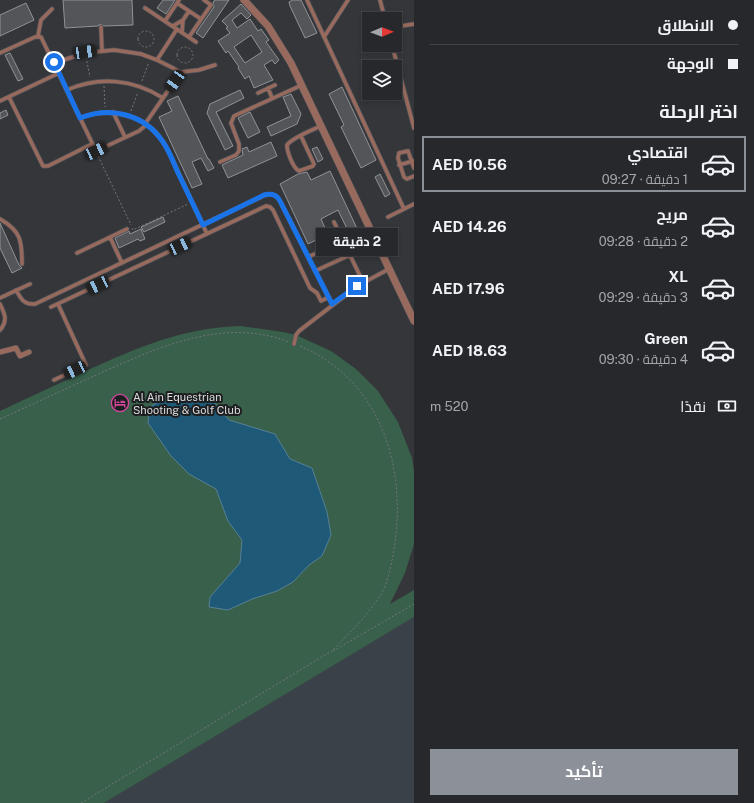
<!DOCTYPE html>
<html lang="ar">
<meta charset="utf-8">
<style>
body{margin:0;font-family:"Public Sans",Cairo,sans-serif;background:#2f3034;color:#f1f3f6;direction:rtl;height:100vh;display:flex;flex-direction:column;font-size:15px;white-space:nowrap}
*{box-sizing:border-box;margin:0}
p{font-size:13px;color:#a4a6a9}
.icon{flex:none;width:22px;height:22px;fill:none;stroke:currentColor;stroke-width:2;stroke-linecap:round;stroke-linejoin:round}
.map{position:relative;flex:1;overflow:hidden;direction:ltr}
.drawer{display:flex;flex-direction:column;background:#27282c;width:340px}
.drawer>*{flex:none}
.guide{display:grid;align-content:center;height:88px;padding:0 16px;background:#27282c}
.needle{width:26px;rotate:89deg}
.fabs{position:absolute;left:362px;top:12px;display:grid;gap:8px}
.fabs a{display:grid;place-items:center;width:40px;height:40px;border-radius:0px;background:#27282c;box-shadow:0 2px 6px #0003,0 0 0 1px #434448;font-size:20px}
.end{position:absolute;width:18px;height:18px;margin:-9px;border:5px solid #1a73e8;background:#fff;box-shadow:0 0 0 2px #fff}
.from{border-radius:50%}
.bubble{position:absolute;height:28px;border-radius:0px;background:#27282c;box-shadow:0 2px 6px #0003,0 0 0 1px #434448;font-size:13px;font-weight:700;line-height:28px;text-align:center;direction:rtl}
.car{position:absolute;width:12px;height:24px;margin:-12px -6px;border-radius:5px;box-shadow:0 0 3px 1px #0007;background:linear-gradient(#222 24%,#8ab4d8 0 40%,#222 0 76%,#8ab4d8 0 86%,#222 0)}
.guide b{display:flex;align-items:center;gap:14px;height:38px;font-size:15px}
.guide b+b{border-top:1px solid #434448}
.guide i{width:10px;height:10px;background:#f1f3f6}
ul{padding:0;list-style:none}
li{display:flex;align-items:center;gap:12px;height:56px;margin:0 8px 6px;padding:0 8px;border:2px solid transparent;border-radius:0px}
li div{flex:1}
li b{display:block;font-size:15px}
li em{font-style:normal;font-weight:700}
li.current{border-color:#8c9099}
li>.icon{width:36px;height:36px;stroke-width:1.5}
h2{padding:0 16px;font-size:18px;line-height:48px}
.pay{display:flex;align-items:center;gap:10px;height:44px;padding:0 16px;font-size:15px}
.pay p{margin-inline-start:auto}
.button{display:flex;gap:8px;margin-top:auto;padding:8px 16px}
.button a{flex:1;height:46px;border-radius:0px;background:#8c9099;color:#fff;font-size:16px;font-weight:700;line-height:46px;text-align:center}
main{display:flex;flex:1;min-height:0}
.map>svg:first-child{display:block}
.built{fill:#3b4149}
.green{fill:#38604b}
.water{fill:#1e5977;stroke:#578096}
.building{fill:#535559;stroke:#8f9296;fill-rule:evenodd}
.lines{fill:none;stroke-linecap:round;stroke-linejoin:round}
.service-casing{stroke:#525458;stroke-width:5}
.pedestrian-casing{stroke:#525458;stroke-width:6}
.minor-casing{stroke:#525458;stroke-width:8}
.path{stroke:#747679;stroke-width:1;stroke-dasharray:2 2;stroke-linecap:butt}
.service{stroke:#986a5e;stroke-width:3.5}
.pedestrian{stroke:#986a5e;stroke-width:5}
.minor{stroke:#986a5e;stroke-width:7}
.route{stroke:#1a73e8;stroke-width:5}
.labels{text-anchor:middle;stroke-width:4;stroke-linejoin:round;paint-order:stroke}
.poi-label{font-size:11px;fill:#dbdcdf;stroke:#1d1e1f;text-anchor:start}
</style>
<main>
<section class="drawer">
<div class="guide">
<b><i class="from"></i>الانطلاق</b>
<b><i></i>الوجهة</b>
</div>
<h2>اختر الرحلة</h2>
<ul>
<li class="current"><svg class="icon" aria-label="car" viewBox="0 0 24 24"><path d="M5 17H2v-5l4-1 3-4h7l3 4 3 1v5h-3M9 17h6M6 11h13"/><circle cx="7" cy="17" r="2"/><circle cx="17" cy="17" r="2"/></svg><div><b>اقتصادي</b><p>1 دقيقة · 09:27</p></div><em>AED 10.56</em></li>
<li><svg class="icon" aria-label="car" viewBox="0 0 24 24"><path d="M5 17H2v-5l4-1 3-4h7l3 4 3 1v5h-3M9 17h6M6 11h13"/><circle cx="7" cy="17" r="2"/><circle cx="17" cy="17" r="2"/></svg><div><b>مريح</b><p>2 دقيقة · 09:28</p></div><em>AED 14.26</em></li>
<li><svg class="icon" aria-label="car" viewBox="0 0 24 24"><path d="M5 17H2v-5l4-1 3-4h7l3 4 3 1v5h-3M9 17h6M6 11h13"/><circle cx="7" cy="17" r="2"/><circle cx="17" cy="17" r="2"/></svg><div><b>XL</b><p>3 دقيقة · 09:29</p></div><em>AED 17.96</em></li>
<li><svg class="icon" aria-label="car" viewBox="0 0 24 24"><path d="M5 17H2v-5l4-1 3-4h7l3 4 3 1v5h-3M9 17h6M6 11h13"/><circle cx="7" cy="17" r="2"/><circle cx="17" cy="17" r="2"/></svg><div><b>Green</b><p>4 دقيقة · 09:30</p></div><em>AED 18.63</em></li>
</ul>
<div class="pay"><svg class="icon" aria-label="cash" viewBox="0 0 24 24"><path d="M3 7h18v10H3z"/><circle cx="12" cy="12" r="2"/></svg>نقدًا<p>520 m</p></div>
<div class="button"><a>تأكيد</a></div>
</section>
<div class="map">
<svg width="414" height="803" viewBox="0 0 414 803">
<rect width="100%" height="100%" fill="#34363a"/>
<path class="built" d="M414,617V803H104L363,647Z"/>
<path class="green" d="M241,326L283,332L296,335L331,351L356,369L378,391L398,422L412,458L414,471V544L405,573L390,604L414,590V617L104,803H0V411C29,397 58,384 86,371C139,347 181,328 241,326Z"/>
<path class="water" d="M197,395L213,401L229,420L275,434L290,459L312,468L327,512L331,535L322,556L309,565L293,582L277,591L252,599L228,610L209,607L210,597L240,563L242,540L228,521L216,489L189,474L171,456L148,423L150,407L161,400L184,399Z"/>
<path class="building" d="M63,0H132L133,25L104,26L100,24L98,26L65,28Z
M163,0H175L166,14L157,8Z
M215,0H229L203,38L196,33L214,7L213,2Z
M293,0H301L317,33L305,38L290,6L289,2Z
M26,3L34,20L0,36V15Z
M241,4L251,15L247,19L241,13L232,20L237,28L250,19L258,31L261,29L269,40L266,42L279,60L275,64L272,60L264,65L273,80L254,88L249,76L245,79L238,68L239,67L228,51L226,53L218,41L230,33L226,28L228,27L222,21ZM251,35L262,52L245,63L234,47Z
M10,53L23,79L18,81L5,55Z
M342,87L376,160L361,168L341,127L344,125L329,94Z
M240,90L244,98L216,112L233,146L225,150L207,113L210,104Z
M291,94L301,114L297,124L271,136L267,127L291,116L283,97Z
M178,96L208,159H209L214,168L208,171L201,158L192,162L202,184L192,188L159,117L172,111L167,101Z
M6,110L8,115L0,119V113Z
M250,112L260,132L248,138L238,118Z
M271,142L277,156L228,178L222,165L243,155L242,149L247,147L249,152Z
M317,147L323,159L318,162L312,149Z
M330,171L368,252L361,256L352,239L350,240L347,236L350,235L338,210L321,219L329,237L321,240L320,238L308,244L280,184L298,174L307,172L311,180Z
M380,174L390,194L385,197L375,177Z
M163,217L165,222L144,232L141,227Z
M0,223L19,265L22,268L12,273L0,248Z
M141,229L145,239L140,241L138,239L119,248L115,238L129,231L130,234Z"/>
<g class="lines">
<defs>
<path id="service" d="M307,0L404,209
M380,0L385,19
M177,3L201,19
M145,8L196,42
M165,21L179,0
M173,26L183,20L189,11
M101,27L102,51
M395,27L414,24
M182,32L183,20
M38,36L41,20L52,9
M189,37L211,5L204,0
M324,37L348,0
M392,45L414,128
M0,53L35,37H41L96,151L139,131L146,125
M157,60L177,29
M54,63L85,53L114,50L141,54L157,60L181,72L199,70L215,65
M268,88L272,98
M67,90C99,76 133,79 163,98
M258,93L275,85
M9,97L43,166H48L92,144
M0,101L59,73
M113,112L125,137
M80,118C111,106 148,115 165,145C171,156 176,167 181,178C190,197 198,215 207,234
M145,124L181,72
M301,136L314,164L313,166L299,171C293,168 287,152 287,145C292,138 312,130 321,126
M220,162L236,155L239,151V144L231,123L234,116L302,85
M399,165L413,161
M414,168L408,151L399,153L398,158L404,177L407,179L414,176
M388,217L414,204
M0,219C21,231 22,241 22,264
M334,222L363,282
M110,237L122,263
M77,253L127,229
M308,257L343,241
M315,271L350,255
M16,290C21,299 24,305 35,304L265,195C272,193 277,195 280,201L332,304
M0,298L30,284
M0,304C5,314 8,321 0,330
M51,307L266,206L270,207L273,210L310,288L317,293L321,301L329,297
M294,344L296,335L299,331L359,285L389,269
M54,380L86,365L58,304"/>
<path id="pedestrian" d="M0,352L16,348L20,356L29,352"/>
<path id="minor" d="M244,0L268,26L291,63L414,321"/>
</defs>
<use href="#service" class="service-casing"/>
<use href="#pedestrian" class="pedestrian-casing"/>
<use href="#minor" class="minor-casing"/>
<path class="path" d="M138 39a8 8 0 1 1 16 0a8 8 0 1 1-16 0Z
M177 55a8 8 0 1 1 16 0a8 8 0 1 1-16 0Z
M86,57L90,77
M142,81L149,62
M104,86L105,107
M131,111L138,92
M98,156L131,225
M132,228L133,230L188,204
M300,346C394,386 414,496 385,587C372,612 350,632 331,652
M0,419C31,405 63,390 94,376C155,349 221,316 289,342
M333,651L414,604
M81,803L330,652"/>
<use href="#service" class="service"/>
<use href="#pedestrian" class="pedestrian"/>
<use href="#minor" class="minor"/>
</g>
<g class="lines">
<path class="route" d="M54,62L80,118C111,106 144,114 163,142C170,152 174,164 179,175C187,192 195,208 203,225L264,195C272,193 277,195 280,201L332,304L357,286"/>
</g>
<defs>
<symbol id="hotel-ring" viewBox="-11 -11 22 22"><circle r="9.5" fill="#1d1e1f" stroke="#d1479c" stroke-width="1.5"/><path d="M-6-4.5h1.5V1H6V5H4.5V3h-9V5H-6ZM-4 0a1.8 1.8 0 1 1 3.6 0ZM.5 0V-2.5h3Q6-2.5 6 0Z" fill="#d1479c"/></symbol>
</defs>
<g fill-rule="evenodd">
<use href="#hotel-ring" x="110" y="393" width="20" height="20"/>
</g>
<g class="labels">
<g class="poi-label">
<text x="133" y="401">Al Ain Equestrian<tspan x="133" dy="13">Shooting &amp; Golf Club</tspan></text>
</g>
</g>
</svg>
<div class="fabs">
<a><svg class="needle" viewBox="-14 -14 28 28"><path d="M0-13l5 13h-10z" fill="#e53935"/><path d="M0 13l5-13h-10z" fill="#a4a6a9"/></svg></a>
<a><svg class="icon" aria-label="layers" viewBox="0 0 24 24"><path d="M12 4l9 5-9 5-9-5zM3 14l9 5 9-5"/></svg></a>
</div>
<i class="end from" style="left:54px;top:62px"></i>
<i class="end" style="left:357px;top:286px"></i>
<div class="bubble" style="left:316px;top:228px;width:82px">2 دقيقة</div>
<i class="car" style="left:85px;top:52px;rotate:82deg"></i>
<i class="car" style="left:175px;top:81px;rotate:215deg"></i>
<i class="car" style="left:96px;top:151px;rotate:65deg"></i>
<i class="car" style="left:180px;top:246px;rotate:65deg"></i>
<i class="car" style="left:98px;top:285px;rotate:245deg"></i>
<i class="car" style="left:75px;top:370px;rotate:245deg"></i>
</div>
</main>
